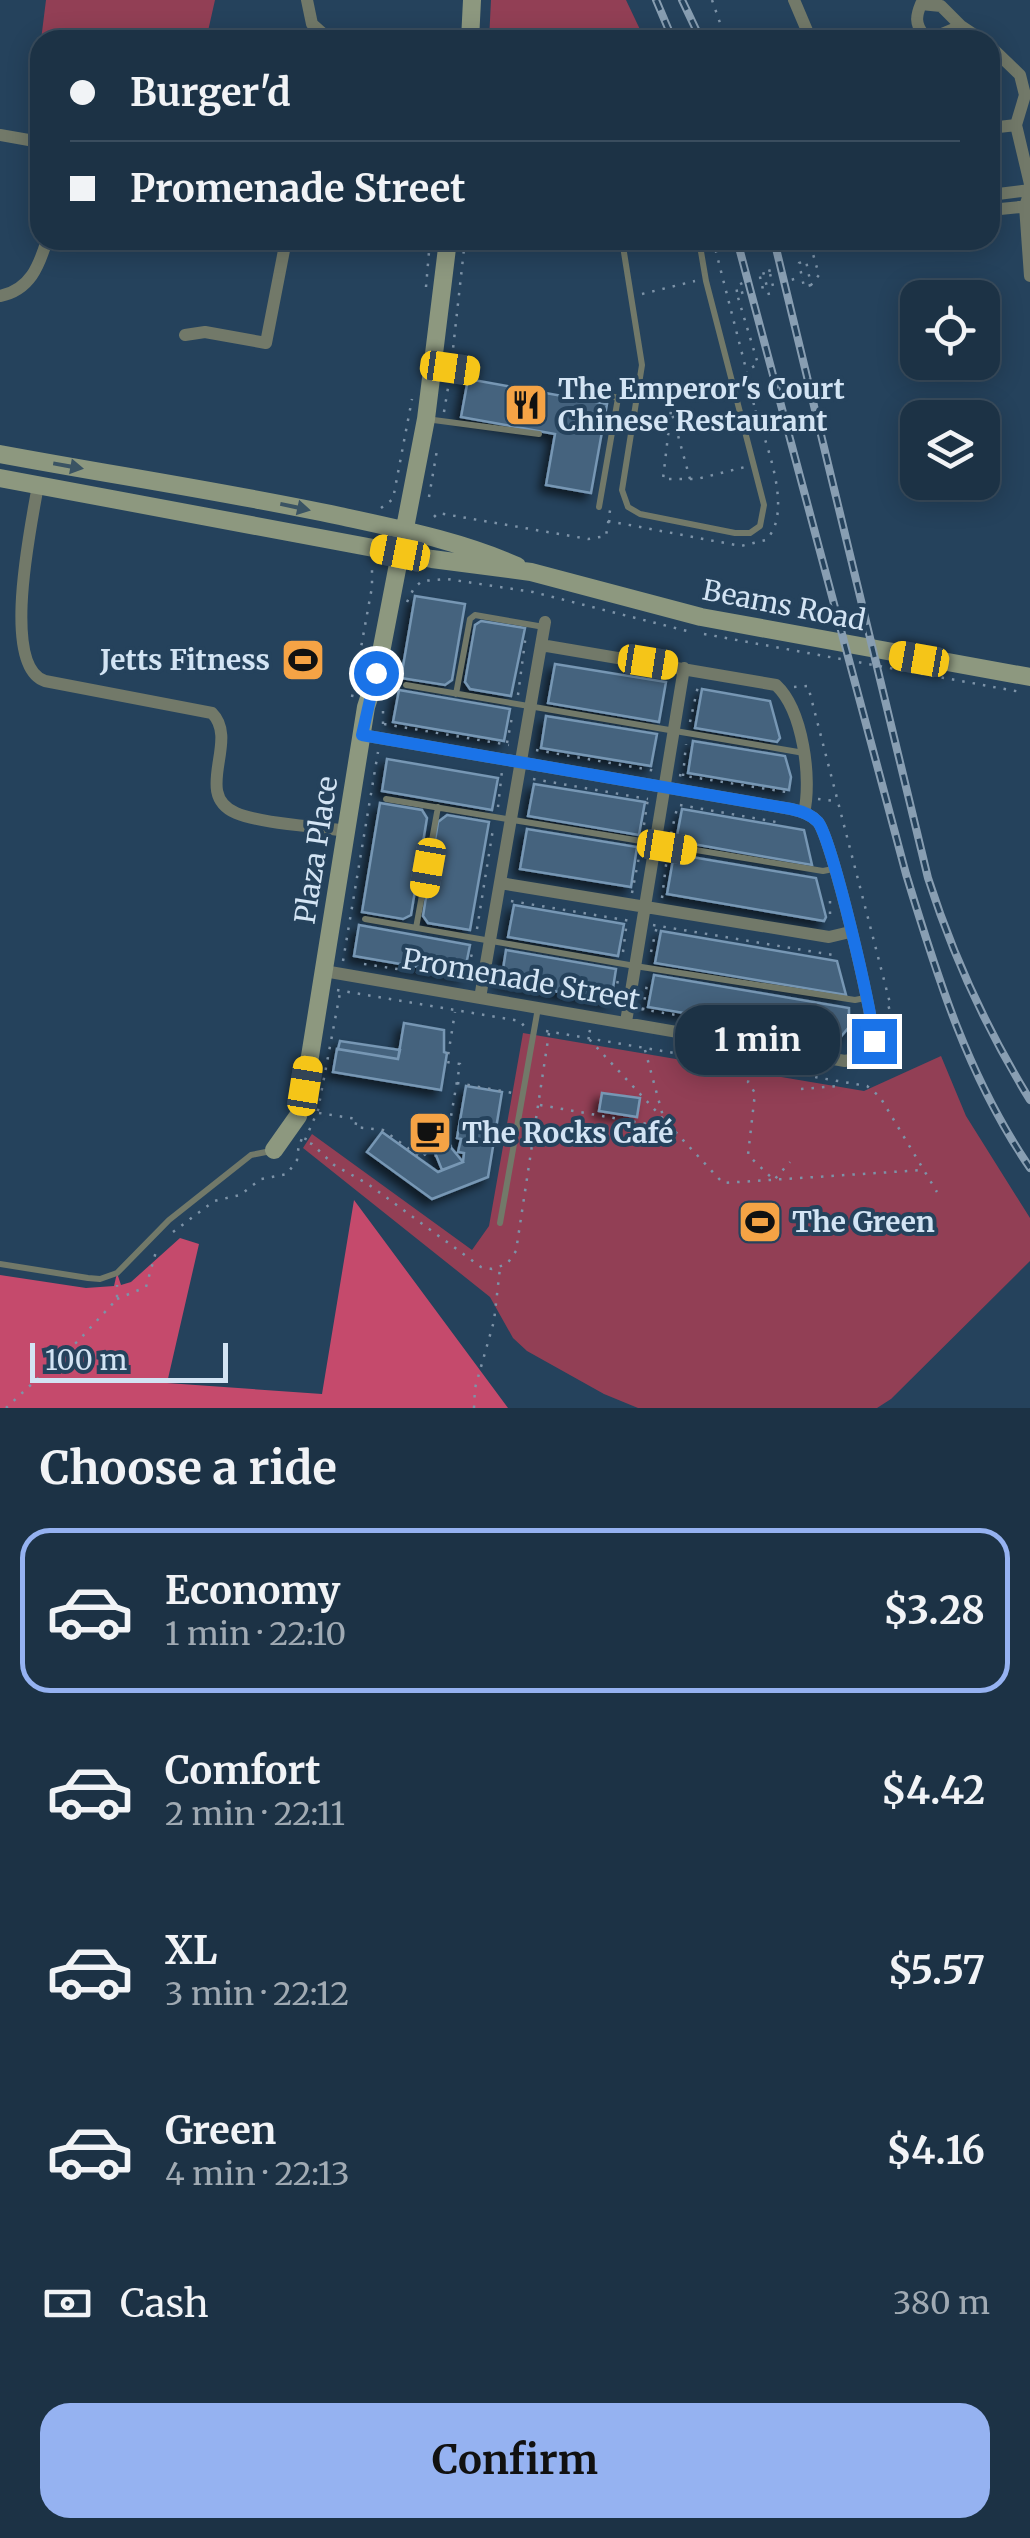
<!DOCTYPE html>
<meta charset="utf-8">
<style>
body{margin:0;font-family:Merriweather,serif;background:#253a4c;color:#f1f3f6;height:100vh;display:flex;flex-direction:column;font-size:38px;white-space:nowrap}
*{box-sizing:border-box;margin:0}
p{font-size:32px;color:#a0aab3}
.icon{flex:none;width:55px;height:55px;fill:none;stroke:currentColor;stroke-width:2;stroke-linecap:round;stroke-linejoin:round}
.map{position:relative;height:1408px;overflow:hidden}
.side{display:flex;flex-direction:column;background:#1c3245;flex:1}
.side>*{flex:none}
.top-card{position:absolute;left:30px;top:30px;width:970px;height:220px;border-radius:30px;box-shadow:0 5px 25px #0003,0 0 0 2px #3a4d5e;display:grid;align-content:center;height:220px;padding:0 40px;background:#1c3245}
.controls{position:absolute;left:900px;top:280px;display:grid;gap:20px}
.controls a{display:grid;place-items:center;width:100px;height:100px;border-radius:20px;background:#1c3245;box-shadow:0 5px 25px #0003,0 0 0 2px #3a4d5e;font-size:50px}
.scale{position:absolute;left:30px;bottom:25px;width:198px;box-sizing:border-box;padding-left:10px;border:5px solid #d3e4f4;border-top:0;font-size:28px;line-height:35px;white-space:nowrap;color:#d3e4f4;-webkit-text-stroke:8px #25425c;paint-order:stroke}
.end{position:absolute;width:45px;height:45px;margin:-22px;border:12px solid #1a73e8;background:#fff;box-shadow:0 0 0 5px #fff}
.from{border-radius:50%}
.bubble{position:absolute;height:70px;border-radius:30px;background:#1c3245;box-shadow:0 5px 25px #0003,0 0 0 2px #3a4d5e;font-size:32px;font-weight:700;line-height:70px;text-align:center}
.car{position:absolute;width:30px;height:60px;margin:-30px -15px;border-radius:12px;box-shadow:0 0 8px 2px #0007;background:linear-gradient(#f5c518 24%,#345 0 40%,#f5c518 0 76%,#345 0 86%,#f5c518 0)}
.top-card b{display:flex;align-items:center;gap:35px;height:95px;font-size:38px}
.top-card b+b{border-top:2px solid #3a4d5e}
.top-card i{width:25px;height:25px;background:#f1f3f6}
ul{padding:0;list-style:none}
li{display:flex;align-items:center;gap:30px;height:165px;margin:0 20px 15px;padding:0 20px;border:5px solid transparent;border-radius:30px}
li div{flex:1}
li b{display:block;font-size:38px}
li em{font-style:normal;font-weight:700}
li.on{border-color:#95b2f1}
li>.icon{width:90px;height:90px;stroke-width:1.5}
h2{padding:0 40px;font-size:45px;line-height:120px}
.pay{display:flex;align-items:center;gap:25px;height:110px;padding:0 40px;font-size:38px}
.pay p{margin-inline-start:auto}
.action{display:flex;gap:20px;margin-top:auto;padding:20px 40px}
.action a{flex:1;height:115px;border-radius:30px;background:#95b2f1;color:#111;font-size:40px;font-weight:700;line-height:115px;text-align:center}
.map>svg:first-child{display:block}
.green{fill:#923f55}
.forest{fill:#c54a6c}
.building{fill:#44637e;stroke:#7797b4;stroke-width:2.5;filter:url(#shadow)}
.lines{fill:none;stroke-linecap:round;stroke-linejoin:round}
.path{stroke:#7d93a8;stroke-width:2.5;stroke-dasharray:2.5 8;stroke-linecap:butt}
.lane{stroke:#727969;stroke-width:6}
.street{stroke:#727969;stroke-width:12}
.secondary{stroke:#8d987f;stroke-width:18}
.rail-casing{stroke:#889eb2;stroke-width:8}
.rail{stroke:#25425c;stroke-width:4;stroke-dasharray:11;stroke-linecap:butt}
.oneway{fill:#3a5363}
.route{stroke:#1a73e8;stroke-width:12}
.labels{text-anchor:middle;stroke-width:8;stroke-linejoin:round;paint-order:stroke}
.poi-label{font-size:28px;font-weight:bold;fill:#d3e4f4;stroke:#25425c;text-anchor:start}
.street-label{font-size:28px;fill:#d3e4f4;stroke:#25425c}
</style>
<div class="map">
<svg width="1030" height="1408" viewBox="0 0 1030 1408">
<defs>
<filter id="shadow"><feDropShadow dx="-6" dy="6" stdDeviation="5" flood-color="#0009"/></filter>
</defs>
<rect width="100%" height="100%" fill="#25425c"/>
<path class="green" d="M46,0H215L206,40H41Z
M491,0H626L645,40H489Z
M523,1033L864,1091L941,1056L966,1116L1030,1218V1261L891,1399L877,1408H638L604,1394L527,1351L513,1338L490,1297L303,1148L312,1134L472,1250L489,1226Z"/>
<path class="forest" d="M354,1200L508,1408H0V1275L86,1288L114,1286L117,1273L121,1285L131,1282L180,1238L199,1244L167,1383L322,1394Z"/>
<path class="building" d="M468,379L607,404L591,493L546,485L555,434L461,417Z
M415,596L465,604L452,680L445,685L401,678Z
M481,621L525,628L511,696L470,689L465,682L475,625Z
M555,664L666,682L659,722L548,703Z
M702,689L770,701L780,738L777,742L695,728Z
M399,690L510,709L504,741L393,722Z
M546,716L657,734L651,766L541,748Z
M693,741L785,756L791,777L789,790L688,773Z
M387,759L498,778L492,810L382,791Z
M534,784L645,802L639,835L528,816Z
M380,803L422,810L427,818L411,915L403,919L362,912Z
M682,809L804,830L812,865L676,841Z
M447,815L489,822L470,930L428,923L423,916L438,822Z
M527,829L637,847L631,887L520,869Z
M674,854L816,878L826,917L824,921L667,894Z
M514,905L624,924L618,956L508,937Z
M359,925L470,945L464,975L354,956Z
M661,931L837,961L846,995L655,963Z
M506,950L616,969L611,1001L501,982Z
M654,975L849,1008V1027L839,1039L648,1007Z
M404,1023L444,1030V1052L447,1053L441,1090L333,1072L337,1049L398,1059Z
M340,1041L400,1050L398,1059L338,1049Z
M466,1086L502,1092L488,1177L432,1199L367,1152L382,1132L438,1172L463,1162L464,1153L458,1152L461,1139L457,1138Z
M602,1093L640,1098L637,1117L599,1111Z
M438,1132L463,1162L442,1170L429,1138Z"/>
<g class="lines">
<path class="path" d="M712,0L726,40
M713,240L746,369
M759,278L776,274
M811,285L804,287L799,263L806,261L811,285L819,275L811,247L816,240
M426,287L430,240
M737,292L736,286L745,282
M642,294L695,281
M769,295L763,271L769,269L771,276
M452,358L465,240
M754,405L746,371L758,364L737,294L802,277
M444,412L450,376
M690,479L671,410L663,479H697L745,467
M429,497L437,450
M381,508L393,499L412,399
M434,517L438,513L588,539L606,536L611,504
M608,521L741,546L766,540C795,511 764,439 754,406
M407,602L414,588L422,581L447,579L533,592L691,632
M704,634L1021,692
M794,687L808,686L891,1007L884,1009
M518,695L526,634
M352,697L372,587V564
M690,722L698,686
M383,724V707
M384,724L509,745
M507,743L513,712
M536,750L656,771
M679,775L786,792
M683,776L686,744
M533,779L648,799
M818,799L835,801
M680,805L782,823
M498,807L502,771
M644,825L648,798
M671,834L678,804
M632,893L639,857
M662,898L667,857
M511,901L631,921
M830,901V921
M653,925L839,956
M477,929L493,829
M623,952L627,921
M651,952L657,926
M343,961L378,752
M364,964L470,980
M465,977L474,947
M498,985L618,1005
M337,990L520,1021L524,1026
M613,1004L619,975
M641,1009L846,1044H853L860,1036
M643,1010L647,984
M590,1030L588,1038L723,1183L923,1170
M546,1031L867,1086L880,1097L937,1192
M645,1050L664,1120
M750,1070L748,1082L755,1093L748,1155L774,1180L790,1162
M457,1083L513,1093
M801,1089L838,1086
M540,1105L670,1128
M319,1113L357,1119L355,1127L383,1130L422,1158L426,1153
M300,1140L312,1144L334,1165L368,1184L481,1267L492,1269L507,1264L516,1251L549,1033
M305,1140L318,1110L340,993
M451,1147L449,1128L460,1064L447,1062L455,1012
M437,1156L428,1155L415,1142L420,1115L440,1119L448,1127
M173,1232L214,1201L240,1195L261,1179L287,1174L297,1160L299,1143
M117,1299L146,1287L157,1248
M6,1408L79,1340L117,1299V1285
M474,1408L475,1388L494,1321L500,1268"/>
<path class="lane" d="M622,240L642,365L622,490L628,507L640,514L735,533H750L760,526L764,505L706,281L699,240
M436,366L475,372
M598,393L618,398L599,507
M426,419L539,434
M406,685L804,753
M456,694L470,619L475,615L544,627
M386,799L823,871L833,869
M365,919L635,966L855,1000L865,998
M416,928L438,807
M500,1223L538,1008
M0,1264L88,1278L100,1279L117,1273L169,1220L251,1155L271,1151"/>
<path class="street" d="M307,0L312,24L330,40
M794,0L811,40
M961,26L937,36L923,34C915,23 916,16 921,4L941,6L961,26L982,40
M990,46L1020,75L1025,95L1016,125L1030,184
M990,128L1016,125
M0,135L40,142
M1030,192L1025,206L1030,276
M990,195L1030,190
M990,210L1030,206
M0,296C30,290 39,266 47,240
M185,335L205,332L266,343L286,240
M38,485C32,522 0,666 45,681L212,713C240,741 192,794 236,813C262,824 317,826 347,831
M541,645L776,685C803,710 812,779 804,813
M500,883L829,937L850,932
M324,971L845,1061L867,1055L874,1041C873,1014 832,840 818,822C811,814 801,811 791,809L362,735
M480,998L545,622
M626,1022L684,668"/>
<path class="secondary" d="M470,40L472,0
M0,454C113,475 227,492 340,516C399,529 461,541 517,566
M0,478L432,559L531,572L701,617L1030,677
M274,1150L298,1116L303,1100L366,707L377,673L426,419L448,240"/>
<defs>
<path id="rail" d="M656,0L673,40
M682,0L701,40
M737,240L906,874C938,979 968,1077 1030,1168
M774,240L928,878C953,956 987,1030 1030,1100"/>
</defs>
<use href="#rail" class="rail-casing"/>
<use href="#rail" class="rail"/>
</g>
<defs><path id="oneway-solid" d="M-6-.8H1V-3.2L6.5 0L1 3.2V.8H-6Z" transform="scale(2.5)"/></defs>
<g class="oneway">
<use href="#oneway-solid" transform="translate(68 466) rotate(10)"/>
<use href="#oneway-solid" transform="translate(295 507) rotate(12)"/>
</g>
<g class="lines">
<path class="route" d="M376,673L362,735L791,809C801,811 811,814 818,822C832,840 873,1013 874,1041"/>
</g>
<defs>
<symbol id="restaurant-square" viewBox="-11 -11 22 22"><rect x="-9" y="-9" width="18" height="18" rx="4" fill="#f5a345" stroke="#25425c"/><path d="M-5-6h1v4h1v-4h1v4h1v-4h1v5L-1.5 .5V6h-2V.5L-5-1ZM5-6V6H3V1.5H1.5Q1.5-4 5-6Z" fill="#111"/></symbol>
<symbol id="stadium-square" viewBox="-11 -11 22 22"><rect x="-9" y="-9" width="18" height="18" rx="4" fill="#f5a345" stroke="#25425c"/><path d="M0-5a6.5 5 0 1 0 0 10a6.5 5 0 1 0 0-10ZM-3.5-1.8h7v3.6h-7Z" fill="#111"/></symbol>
<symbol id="cafe-square" viewBox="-11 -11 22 22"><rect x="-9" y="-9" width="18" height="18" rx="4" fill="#f5a345" stroke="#25425c"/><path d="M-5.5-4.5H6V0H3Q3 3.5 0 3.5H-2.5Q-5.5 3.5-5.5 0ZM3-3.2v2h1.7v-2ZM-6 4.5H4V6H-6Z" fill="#111"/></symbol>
</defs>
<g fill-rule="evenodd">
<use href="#restaurant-square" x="501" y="380" width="50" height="50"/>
<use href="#stadium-square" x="278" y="635" width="50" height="50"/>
<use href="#cafe-square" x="405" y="1108" width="50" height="50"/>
<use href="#stadium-square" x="735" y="1197" width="50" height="50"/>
</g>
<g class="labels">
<g class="poi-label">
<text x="558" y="399">The Emperor's Court<tspan x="558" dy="32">Chinese Restaurant</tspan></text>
<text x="270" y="670" text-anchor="end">Jetts Fitness</text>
<text x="462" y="1143">The Rocks Café</text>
<text x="792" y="1232">The Green</text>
</g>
<g class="street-label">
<text transform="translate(784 605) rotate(11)" y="10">Beams Road</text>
<text transform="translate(316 850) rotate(-81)" y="10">Plaza Place</text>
<text transform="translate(521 979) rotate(10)" y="10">Promenade Street</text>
</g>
</g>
</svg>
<div class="controls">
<a><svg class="icon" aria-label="locate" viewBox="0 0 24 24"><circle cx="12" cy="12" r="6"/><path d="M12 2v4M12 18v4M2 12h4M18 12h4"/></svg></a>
<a><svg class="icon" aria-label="layers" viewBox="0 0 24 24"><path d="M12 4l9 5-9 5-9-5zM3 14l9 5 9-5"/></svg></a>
</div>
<div class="scale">100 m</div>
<i class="end from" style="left:376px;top:673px"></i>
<i class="end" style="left:874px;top:1041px"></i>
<div class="bubble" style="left:675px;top:1005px;width:165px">1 min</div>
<i class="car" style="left:450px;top:368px;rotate:98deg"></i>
<i class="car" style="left:400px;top:553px;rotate:281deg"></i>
<i class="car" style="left:919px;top:659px;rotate:280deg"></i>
<i class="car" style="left:648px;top:662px;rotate:99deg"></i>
<i class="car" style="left:667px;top:847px;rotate:99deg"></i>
<i class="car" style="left:428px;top:868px;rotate:190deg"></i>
<i class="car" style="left:305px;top:1086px;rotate:9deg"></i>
<div class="top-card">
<b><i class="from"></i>Burger'd</b>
<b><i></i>Promenade Street</b>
</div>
</div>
<section class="side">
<h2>Choose a ride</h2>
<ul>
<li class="on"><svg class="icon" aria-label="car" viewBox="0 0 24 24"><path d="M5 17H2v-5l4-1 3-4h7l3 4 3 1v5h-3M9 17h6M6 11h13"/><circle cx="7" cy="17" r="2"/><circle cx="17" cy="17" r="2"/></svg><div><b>Economy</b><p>1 min · 22:10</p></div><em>$3.28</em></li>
<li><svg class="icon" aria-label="car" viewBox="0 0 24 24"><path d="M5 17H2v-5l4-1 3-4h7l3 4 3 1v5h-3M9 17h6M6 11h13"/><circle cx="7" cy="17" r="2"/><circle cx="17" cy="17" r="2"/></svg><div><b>Comfort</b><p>2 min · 22:11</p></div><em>$4.42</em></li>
<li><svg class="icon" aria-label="car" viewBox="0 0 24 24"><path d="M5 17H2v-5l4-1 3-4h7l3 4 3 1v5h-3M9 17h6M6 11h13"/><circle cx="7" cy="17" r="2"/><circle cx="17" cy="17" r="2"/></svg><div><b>XL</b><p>3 min · 22:12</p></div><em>$5.57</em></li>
<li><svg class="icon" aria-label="car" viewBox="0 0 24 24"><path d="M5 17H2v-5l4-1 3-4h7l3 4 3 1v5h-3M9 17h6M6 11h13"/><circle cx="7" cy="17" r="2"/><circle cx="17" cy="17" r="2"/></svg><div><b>Green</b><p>4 min · 22:13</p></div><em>$4.16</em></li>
</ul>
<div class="pay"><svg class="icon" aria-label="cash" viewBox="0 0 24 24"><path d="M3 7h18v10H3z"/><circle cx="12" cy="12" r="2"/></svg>Cash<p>380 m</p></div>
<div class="action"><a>Confirm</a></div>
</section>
